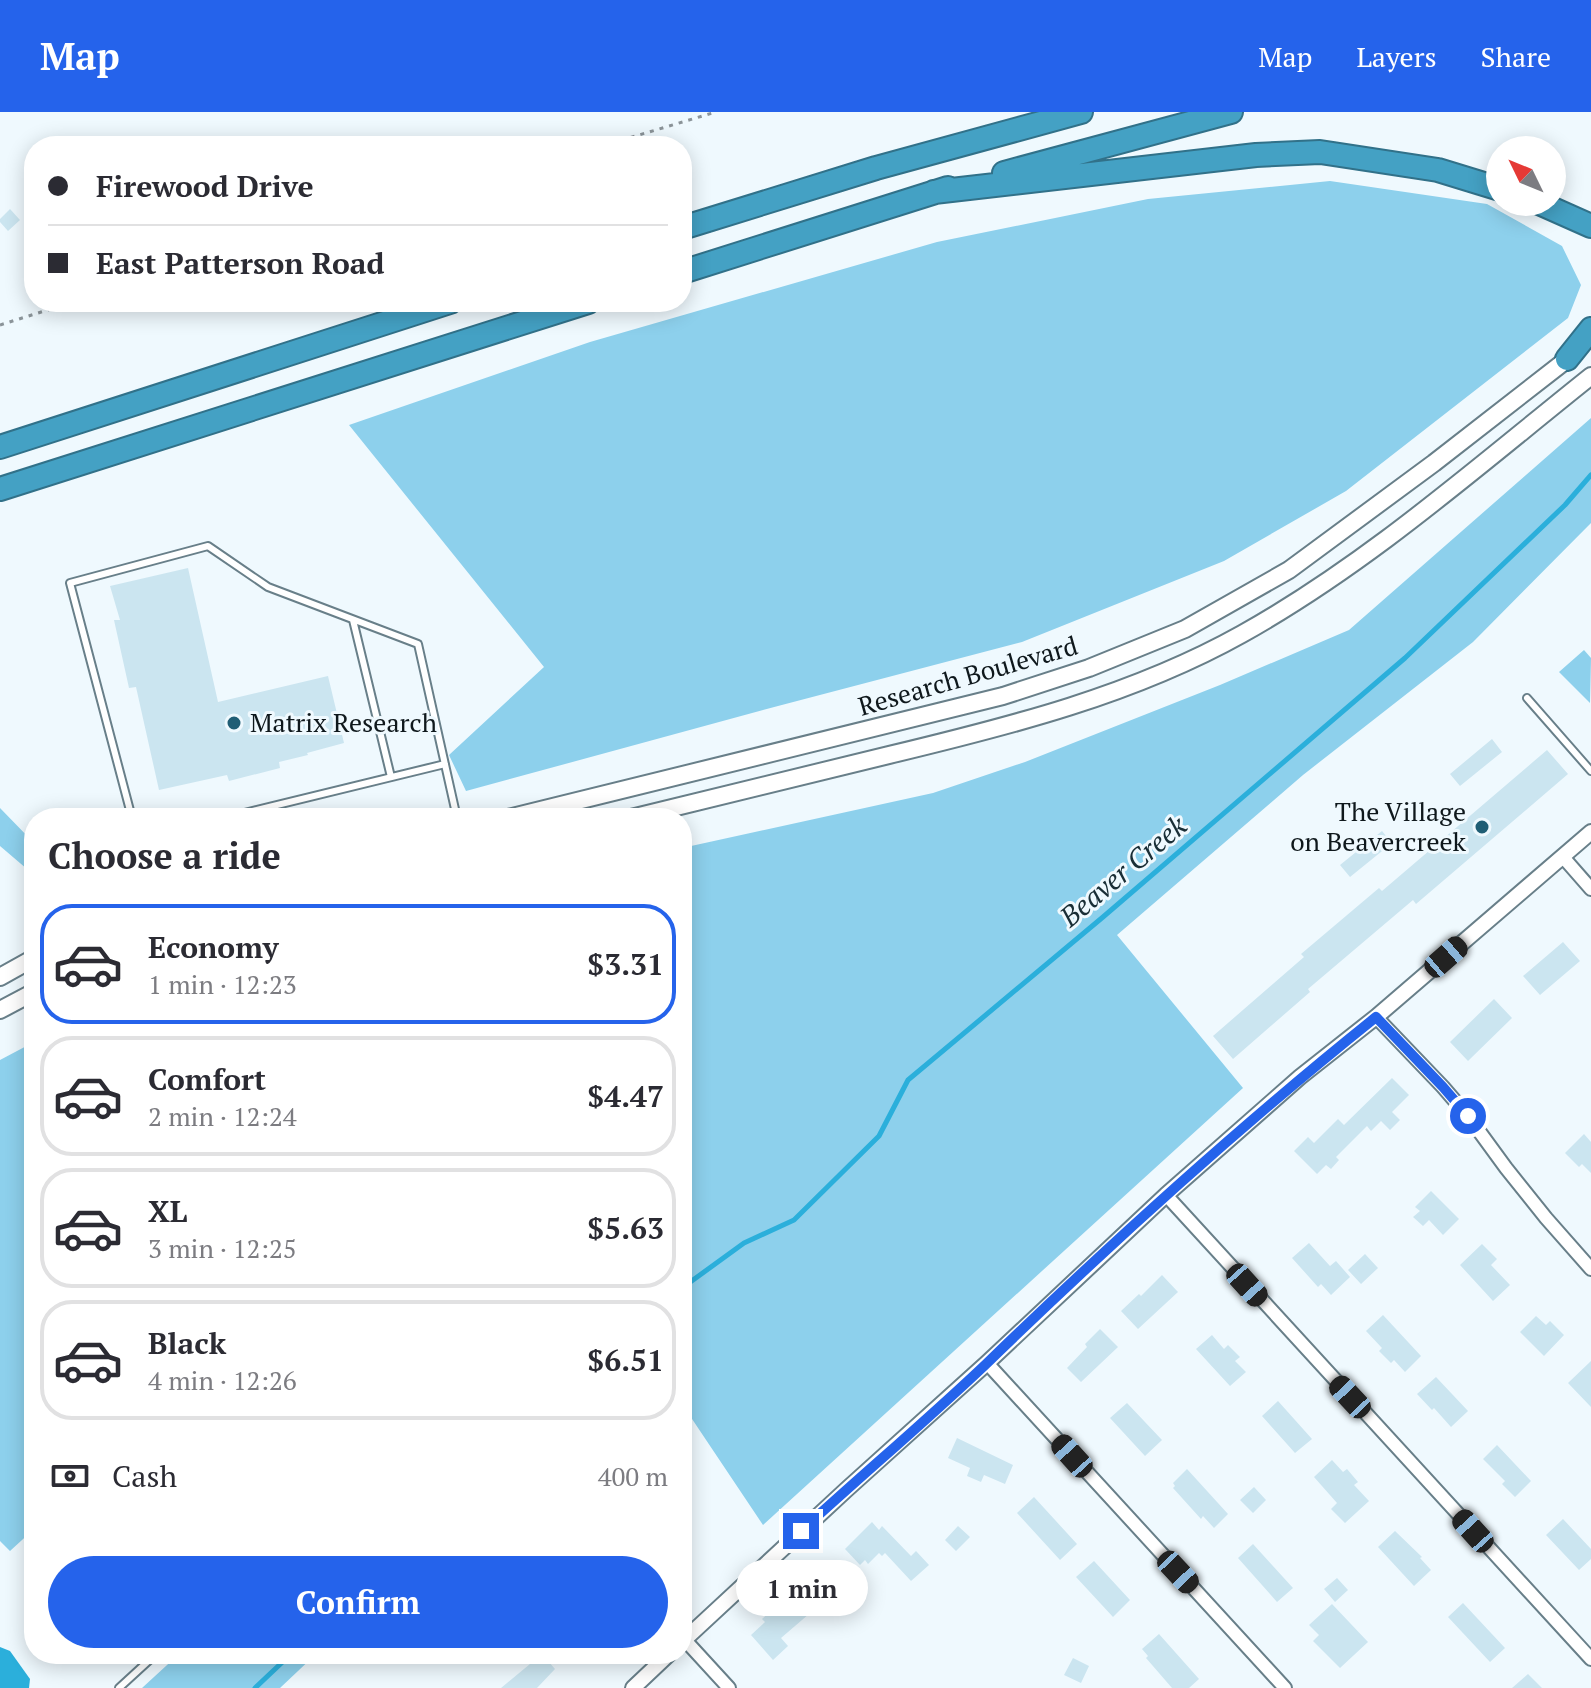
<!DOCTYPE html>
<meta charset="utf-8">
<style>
body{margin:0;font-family:"PT Serif",serif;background:#f2f2f3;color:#2b2b33;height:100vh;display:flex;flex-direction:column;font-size:30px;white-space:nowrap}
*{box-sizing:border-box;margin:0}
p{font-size:26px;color:#7c7c81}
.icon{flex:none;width:44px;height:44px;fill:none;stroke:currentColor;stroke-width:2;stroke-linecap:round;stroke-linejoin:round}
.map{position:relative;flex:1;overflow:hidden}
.details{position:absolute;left:24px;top:696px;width:668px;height:856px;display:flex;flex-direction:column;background:#fff;border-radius:32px;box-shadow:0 4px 20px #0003}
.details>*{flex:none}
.guide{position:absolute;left:24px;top:24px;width:668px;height:176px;border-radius:32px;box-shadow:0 4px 20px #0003;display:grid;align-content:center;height:176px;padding:0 24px;background:#fff}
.needle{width:52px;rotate:313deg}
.fabs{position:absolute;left:1486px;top:24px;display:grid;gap:16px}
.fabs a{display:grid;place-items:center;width:80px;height:80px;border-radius:50%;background:#fff;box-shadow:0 4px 20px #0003;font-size:40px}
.end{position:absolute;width:36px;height:36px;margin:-18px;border:10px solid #2563eb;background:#fff;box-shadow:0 0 0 4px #fff}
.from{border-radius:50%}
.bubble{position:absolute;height:56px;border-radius:28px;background:#fff;box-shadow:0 4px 20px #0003;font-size:26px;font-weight:600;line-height:56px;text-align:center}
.car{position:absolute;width:24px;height:48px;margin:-24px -12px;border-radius:10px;box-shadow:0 0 6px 2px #0007;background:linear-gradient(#222 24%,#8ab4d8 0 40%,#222 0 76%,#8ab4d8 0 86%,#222 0)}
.guide b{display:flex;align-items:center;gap:28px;height:76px;font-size:30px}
.guide b+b{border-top:2px solid #e1e1e2}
.guide i{width:20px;height:20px;background:#2b2b33}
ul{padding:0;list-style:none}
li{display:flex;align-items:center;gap:24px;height:120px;margin:0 16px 12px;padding:0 8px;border:4px solid #e1e1e2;border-radius:32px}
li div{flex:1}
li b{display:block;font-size:30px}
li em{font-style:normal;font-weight:600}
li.active{border-color:#2563eb}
li>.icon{width:72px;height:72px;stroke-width:1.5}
h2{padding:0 24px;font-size:36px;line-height:96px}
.pay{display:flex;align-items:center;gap:20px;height:88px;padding:0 24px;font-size:30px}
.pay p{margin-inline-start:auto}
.cta{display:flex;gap:16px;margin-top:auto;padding:16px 24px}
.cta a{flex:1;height:92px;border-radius:48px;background:#2563eb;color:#fff;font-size:32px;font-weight:600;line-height:92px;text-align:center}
header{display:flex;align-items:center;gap:48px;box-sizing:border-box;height:112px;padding:0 40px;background:#2563eb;color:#fff}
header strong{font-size:38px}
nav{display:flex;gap:44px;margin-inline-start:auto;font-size:28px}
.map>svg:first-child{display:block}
.green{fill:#8dd0ec}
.water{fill:#2bafdb}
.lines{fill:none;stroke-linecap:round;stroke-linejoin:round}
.stream{stroke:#2bafdb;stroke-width:5}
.building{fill:#cbe5f0}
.service-casing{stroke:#687f89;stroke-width:10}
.minor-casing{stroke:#687f89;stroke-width:16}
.tertiary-casing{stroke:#687f89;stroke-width:18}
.secondary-casing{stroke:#687f89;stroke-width:20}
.motorway-casing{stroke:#317189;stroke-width:26}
.path{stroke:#8b9499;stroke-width:3;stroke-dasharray:4 6;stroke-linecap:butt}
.service{stroke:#fff;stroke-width:6}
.minor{stroke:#fff;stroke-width:12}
.tertiary{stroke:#fff;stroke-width:14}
.secondary{stroke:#fff;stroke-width:16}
.motorway{stroke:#44a1c4;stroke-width:22}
.route{stroke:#2563eb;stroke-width:10}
.poi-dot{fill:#205e75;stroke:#eff9fe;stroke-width:3}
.labels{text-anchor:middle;stroke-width:6;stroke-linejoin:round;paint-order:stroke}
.street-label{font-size:26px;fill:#0f181c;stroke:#eff9fe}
.poi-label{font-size:26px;fill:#0f181c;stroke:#eff9fe;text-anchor:start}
.water-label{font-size:28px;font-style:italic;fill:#192e36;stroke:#eff9fe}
</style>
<header>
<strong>Map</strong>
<nav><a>Map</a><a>Layers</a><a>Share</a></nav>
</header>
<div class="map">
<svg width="1591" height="1576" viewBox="0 0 1591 1576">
<rect width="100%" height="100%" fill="#eff9fe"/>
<path class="green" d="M1330,69L1487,92L1562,134L1581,173L1568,206L1346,379L1224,449L1022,530L778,594L466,679L449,643L544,555L349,313L590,230L937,130L1148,87Z
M1591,306V411L1473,530L1303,663L1117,823L1243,976L763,1413L682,1292V736L933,681L1025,650L1220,573L1349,518Z
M1584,538L1591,546L1590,591L1559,560Z
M0,696L34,731V763L0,734Z
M34,930V1251L29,1256L34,1263V1417L10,1439L0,1429V948Z
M179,1542H316L280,1576H142Z"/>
<path class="water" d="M0,1535L10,1539L30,1567L29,1576H0Z"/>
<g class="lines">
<path class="stream" d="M682,1176L744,1131L794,1108L879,1024L908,968L1103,805L1405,546L1565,393L1591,363
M255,1576L291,1542"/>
</g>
<path class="building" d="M10,97L20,108L8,119L0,110V107Z
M188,456L218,590L328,564L344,631L307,641L308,643L279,650L280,656L229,669L227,663L159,678L136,575L129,576L114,508H120L110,474Z
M1492,627L1502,640L1460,674L1450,662Z
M1547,638L1568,662L1416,792L1413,788L1308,877L1310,880L1233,947L1213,924L1304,845L1301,842L1379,776L1382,779Z
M1382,719L1392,731L1350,765L1340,753Z
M1563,830L1580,849L1540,883L1523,864Z
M1494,887L1512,906L1468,949L1450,930Z
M1392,966L1409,983L1392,1000L1400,1008L1390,1018L1381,1009L1371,1019L1367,1014L1336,1045L1339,1048L1331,1057L1326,1053L1317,1062L1294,1039L1308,1025L1314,1031L1338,1007L1344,1013Z
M1584,1022L1591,1030V1061L1582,1052L1579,1055L1565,1041Z
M1431,1079L1459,1107L1443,1123L1429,1108L1423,1114L1413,1105L1420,1099L1415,1095Z
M1309,1131L1330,1154L1336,1149L1350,1165L1331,1183L1321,1172L1318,1175L1292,1146Z
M1482,1132L1497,1147L1491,1153L1510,1173L1493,1189L1460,1153Z
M1365,1142L1378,1156L1361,1172L1348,1158Z
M1162,1163L1178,1180L1138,1217L1121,1199L1139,1182L1141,1184Z
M1383,1203L1421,1244L1405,1260L1394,1248L1391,1251L1379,1239L1382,1236L1366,1219Z
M1536,1204L1546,1213L1550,1209L1564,1223L1544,1244L1520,1220Z
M1100,1217L1118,1235L1081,1270L1067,1256L1087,1235L1085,1232Z
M1212,1223L1224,1237L1228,1233L1240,1245L1235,1249L1246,1260L1230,1274L1196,1237Z
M1591,1249V1295L1568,1271Z
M1436,1265L1468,1299L1451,1315L1434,1296L1432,1298L1417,1282Z
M1278,1289L1312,1327L1295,1341L1262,1304Z
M1127,1291L1162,1328L1145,1344L1110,1306Z
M957,1326L1013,1353L1005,1372L984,1363L981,1370L967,1364L970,1356L948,1346Z
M1497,1333L1531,1369L1515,1385L1502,1372L1505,1369L1483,1347Z
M1332,1348L1343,1360L1347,1357L1358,1370L1354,1373L1369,1389L1345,1411L1331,1397L1337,1391L1314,1365Z
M1187,1357L1228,1402L1214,1416L1203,1404L1201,1407L1173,1376L1175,1374L1173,1371Z
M1254,1375L1266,1388L1253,1401L1240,1388Z
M1034,1385L1077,1432L1060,1448L1017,1401Z
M1563,1407L1591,1437V1447L1579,1458L1546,1423Z
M872,1410L879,1418L882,1414L911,1444L916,1439L929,1453L911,1469L885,1441L882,1444L879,1441L868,1452L865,1448L860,1453L845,1437Z
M958,1414L970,1425L956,1439L945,1428Z
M1395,1419L1422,1445L1420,1446L1431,1458L1414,1474L1378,1435Z
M1253,1432L1293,1476L1277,1490L1238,1446Z
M1094,1449L1130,1488L1113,1505L1076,1465Z
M1337,1466L1348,1478L1335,1490L1324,1477Z
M793,1484L809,1502L781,1526L788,1534L773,1548L751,1523L765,1510L762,1507L773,1497L775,1500Z
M1463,1491L1505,1536L1490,1550L1448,1505Z
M1332,1492L1368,1530L1340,1556L1313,1529L1319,1523L1309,1513Z
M1159,1522L1199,1567L1189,1576H1172L1146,1546L1148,1544L1142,1537Z
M542,1542L555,1557L537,1576H501Z
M1073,1546L1089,1554L1081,1571L1064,1563Z
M1528,1562L1542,1576H1512Z"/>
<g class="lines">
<defs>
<path id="service" d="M353,508L391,665
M1527,586L1591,659
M132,706L70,471L208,434L268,475L418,532L457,706
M224,706L445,652
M119,1576L156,1542"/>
<path id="minor" d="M1563,745L1591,777
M1376,905L1443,975L1468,1004L1506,1056L1546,1106L1591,1157
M1166,1083L1591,1547
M987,1251L1285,1576
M685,1528L729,1576"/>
<path id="tertiary" d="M682,1530L846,1378L987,1251L1166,1083L1300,965L1376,905L1591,720
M633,1576L669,1542"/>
<path id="secondary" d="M508,706L1003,584L1089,556L1185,517L1289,458L1434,351L1574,242
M631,706C717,685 803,664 889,643C1010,614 1133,583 1242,522C1369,451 1478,354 1591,264
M0,865L34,846
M0,898L34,880"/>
<path id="motorway" d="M1004,61L1231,0
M934,80L1256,43L1320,40L1438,58L1500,77
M1537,90L1591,114
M682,116L876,56L1081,0
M682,160L948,76
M1567,247L1591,217
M0,335L450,190
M0,377L588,190"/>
</defs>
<use href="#service" class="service-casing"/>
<use href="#minor" class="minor-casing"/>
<use href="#tertiary" class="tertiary-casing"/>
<use href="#secondary" class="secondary-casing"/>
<use href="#motorway" class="motorway-casing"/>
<path class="path" d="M602,34L716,0
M0,213L73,190"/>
<use href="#service" class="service"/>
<use href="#minor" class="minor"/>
<use href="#tertiary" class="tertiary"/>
<use href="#secondary" class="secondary"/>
<use href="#motorway" class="motorway"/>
</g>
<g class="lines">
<path class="route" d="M801,1419C862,1363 926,1309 986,1252C1111,1131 1240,1014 1376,905L1443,975L1468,1004"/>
</g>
<g class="poi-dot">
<circle cx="234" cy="611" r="8"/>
<circle cx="1482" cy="715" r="8"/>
</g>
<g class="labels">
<g class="street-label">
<text transform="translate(968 564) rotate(-16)" y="9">Research Boulevard</text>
</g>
<g class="poi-label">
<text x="250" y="620">Matrix Research</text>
<text x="1466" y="709" text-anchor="end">The Village<tspan x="1466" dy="30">on Beavercreek</tspan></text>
</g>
<g class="water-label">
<text transform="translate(1123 759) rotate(-40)" y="10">Beaver Creek</text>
</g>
</g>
</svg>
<div class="fabs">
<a><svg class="needle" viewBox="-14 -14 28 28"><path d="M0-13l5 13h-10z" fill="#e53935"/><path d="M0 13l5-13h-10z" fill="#7c7c81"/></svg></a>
</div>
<i class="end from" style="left:1468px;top:1004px"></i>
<i class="end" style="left:801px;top:1419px"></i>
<div class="bubble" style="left:736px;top:1448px;width:132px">1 min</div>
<i class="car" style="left:1446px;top:845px;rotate:49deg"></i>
<i class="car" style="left:1247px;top:1173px;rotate:138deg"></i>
<i class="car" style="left:1350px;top:1285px;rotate:317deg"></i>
<i class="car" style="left:1072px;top:1344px;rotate:318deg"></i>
<i class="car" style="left:1473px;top:1419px;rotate:318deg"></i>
<i class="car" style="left:1178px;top:1460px;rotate:137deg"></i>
<div class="guide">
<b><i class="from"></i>Firewood Drive</b>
<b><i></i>East Patterson Road</b>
</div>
<section class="details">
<h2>Choose a ride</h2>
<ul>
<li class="active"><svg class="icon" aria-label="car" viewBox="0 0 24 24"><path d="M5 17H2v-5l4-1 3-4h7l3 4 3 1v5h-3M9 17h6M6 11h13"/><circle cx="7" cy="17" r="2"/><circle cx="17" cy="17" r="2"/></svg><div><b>Economy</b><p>1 min · 12:23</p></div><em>$3.31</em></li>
<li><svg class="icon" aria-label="car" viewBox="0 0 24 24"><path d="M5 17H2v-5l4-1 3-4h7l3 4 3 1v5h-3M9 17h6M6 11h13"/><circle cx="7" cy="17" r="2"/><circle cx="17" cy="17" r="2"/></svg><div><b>Comfort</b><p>2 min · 12:24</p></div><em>$4.47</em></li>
<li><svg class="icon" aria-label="car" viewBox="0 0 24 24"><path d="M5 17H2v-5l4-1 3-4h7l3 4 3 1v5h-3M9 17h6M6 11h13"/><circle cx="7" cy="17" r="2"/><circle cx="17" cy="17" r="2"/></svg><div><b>XL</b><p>3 min · 12:25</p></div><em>$5.63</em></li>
<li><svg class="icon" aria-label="car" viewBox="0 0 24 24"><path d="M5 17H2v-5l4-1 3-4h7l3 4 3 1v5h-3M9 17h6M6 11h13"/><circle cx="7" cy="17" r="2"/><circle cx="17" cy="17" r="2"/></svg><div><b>Black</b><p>4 min · 12:26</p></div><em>$6.51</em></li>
</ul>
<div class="pay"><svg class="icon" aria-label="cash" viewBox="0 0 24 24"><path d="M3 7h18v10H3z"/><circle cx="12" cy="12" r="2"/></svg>Cash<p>400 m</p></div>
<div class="cta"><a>Confirm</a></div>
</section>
</div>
